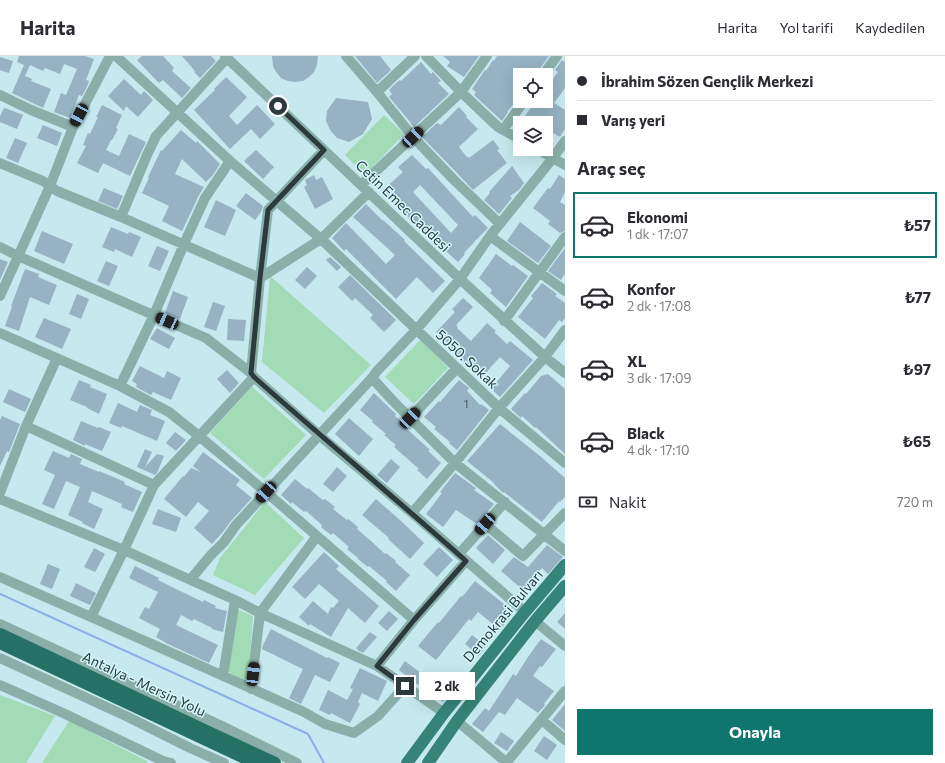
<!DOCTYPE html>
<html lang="tr">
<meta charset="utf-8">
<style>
body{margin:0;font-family:Commissioner,sans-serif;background:#f7f7f7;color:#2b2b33;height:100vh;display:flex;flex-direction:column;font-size:15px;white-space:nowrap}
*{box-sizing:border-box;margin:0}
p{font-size:13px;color:#7c7c81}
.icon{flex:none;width:22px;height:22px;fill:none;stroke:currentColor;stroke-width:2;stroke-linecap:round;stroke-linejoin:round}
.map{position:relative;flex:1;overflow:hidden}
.drawer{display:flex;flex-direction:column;background:#fff;width:380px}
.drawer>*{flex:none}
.banner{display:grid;align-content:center;height:88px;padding:0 12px;background:#fff}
.controls{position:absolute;left:513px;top:12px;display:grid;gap:8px}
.controls a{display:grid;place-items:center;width:40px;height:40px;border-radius:0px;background:#fff;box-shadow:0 4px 16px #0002;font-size:20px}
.end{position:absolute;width:18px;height:18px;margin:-9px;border:5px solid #2c3a3d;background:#fff;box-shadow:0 0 0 2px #fff}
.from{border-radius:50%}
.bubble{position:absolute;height:28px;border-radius:0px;background:#fff;box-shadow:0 4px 16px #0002;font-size:13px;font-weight:700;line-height:28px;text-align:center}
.car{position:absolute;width:12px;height:24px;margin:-12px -6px;border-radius:5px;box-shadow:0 0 3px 1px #0007;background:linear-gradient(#222 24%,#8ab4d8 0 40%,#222 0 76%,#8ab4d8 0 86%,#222 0)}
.banner b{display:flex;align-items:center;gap:14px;height:38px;font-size:15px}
.banner b+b{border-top:1px solid #e1e1e2}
.banner i{width:10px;height:10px;background:#2b2b33}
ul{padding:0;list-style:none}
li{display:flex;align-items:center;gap:12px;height:66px;margin:0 8px 6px;padding:0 4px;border:2px solid transparent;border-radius:0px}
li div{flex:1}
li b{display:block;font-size:15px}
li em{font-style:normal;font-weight:700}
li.selected{border-color:#0f766e}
li>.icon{width:36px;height:36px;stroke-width:1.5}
h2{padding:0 12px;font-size:18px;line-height:48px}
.pay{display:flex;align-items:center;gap:10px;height:44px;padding:0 12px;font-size:15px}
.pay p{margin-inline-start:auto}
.primary-button{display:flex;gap:8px;margin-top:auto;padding:8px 12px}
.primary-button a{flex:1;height:46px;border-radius:0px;background:#0f766e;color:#fff;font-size:16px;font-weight:700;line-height:46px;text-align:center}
header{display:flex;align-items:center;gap:24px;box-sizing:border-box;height:56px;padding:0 20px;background:#fff;border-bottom:1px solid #e1e1e2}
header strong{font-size:19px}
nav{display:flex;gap:22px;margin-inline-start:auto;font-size:14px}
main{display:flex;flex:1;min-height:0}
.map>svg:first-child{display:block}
.green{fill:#a2dbb5}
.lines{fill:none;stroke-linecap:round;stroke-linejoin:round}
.stream{stroke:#89ade6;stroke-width:2}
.building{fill:#96b2c3;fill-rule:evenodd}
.minor{stroke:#8aafa8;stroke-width:10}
.major{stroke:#368477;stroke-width:12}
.highway{stroke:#277065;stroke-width:12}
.route{stroke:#2c3a3d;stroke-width:5}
.labels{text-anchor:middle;stroke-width:3;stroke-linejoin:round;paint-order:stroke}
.number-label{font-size:12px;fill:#46585e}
.street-label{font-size:14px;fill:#2c3a3d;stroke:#d2f7fc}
</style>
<header>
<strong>Harita</strong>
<nav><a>Harita</a><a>Yol tarifi</a><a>Kaydedilen</a></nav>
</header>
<main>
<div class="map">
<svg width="565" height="707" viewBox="0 0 565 707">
<rect width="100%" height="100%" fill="#c5e9ef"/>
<path class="green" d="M384,59L404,78L365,119L345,99Z
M270,220L371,309L324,357L262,306Z
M421,283L448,312L414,348L385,321Z
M252,331L306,379L264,423L210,377Z
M265,446L304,482L255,539L213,519L220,502Z
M232,551L253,560L248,623L245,624L233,619L228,615Z
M0,639L55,660L26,707H0Z
M69,665L147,705L146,707H42Z"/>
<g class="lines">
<path class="stream" d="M0,538L308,678L324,707"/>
</g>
<path class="building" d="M19,0H85L94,3L86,24L89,25L87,31L82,40L79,39L70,62L54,56L61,37L66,39L77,13L64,8L60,18L45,12L43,15L30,9L25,20L32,23L31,25L51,33L43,52L12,37L24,9L17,6Z
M142,0H163L174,12L172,15L191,32L182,42L163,24L159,27L137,4Z
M182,0H211L216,5L200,22L194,16L195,15Z
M272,0H318L317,9L314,16L309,21L303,25L295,26L288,25L281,22L276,16L273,10Z
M355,0H380L391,14L377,27Z
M443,0H479L464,21L447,10L450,6Z
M497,0H549L538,15L537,19H520V40L507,56H508L502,65L474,39L476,36L472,33L485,14L486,15L493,4L494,5Z
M0,1L13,5L9,17L0,14Z
M562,4L565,6V32L554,47L565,54V73L560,81L547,73L551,67H520L532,50L531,49L534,45H546V32L558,16L555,14Z
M421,6L431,18L433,16L441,25L438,27L449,38L414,71L410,67H411L389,41L392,38L389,34L396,27L400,24L401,25Z
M226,21L247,41L229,60L237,69L257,49L275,68L260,83L251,73L230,93L194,54L215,34L214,33Z
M124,23L141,39L144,35L153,44L138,61L126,50L124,55L108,40Z
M336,42L368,46L372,63L363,78L349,86L337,82L330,74L326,65L327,55Z
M102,49L122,59L116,72L118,73L112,84H111L106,94L119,100L129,78L146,86L130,120L103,107L98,117L77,107L86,90L83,89L88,77L90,78L98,61H96Z
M459,51L467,60L466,61L478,73L459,91L466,100L469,102L493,84L500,93L497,94L507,107L473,134L458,118L422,81L437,67L441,69Z
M4,52L5,53V52L23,59L17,73L0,66V60Z
M43,69L62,77L57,90L37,82Z
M181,74L196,87L197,85L220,108L213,119L206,126L182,103L175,118L204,131L199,139L182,175L162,165L169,150L142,137L149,122L148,121L161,94L162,95Z
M15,82L27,87L18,107L6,102Z
M256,94L274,111L263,123L244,105Z
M412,99L426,113L428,112L473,161L475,159L488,172L477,183L464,197L465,198L458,206L437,187L436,188L410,161L409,162L383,134L403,116L398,111ZM420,129L458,169L451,177L413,136Z
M512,110L524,127L519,134L510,140L512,142L499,158L484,144L490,137L489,136Z
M314,119L316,124L322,121L333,143L315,153L304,131L307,129L305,124Z
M559,119L565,123V136L560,146L565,149V175L560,177L548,168L550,165L533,152L548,132L550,133Z
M104,132L123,140L117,153L98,145Z
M246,137L263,150L261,156L255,164L236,150Z
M216,144L236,154L225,180L204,171Z
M366,148L383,165V164L405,184L404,185L445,225L433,237L417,221L396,243L346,193L344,195L332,182L346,167L386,208L395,199L353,161Z
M520,166L551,190L538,207L507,185Z
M111,171L128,178L129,176L141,181L132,201L115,193L114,196L102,191Z
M42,175L73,188L64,208L34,195Z
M157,190L169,195L160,215L148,210Z
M565,192V218L561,224L548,215Z
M496,198L512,210L513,209L528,220L506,251L490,237L492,234L479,222Z
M330,201L341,211L337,215L326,204Z
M0,203L8,206L0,224Z
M106,205L118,210L109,230L97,225Z
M307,211L317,220L305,233L295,224Z
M25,213L39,218L38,221L57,229L49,249L30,241L19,275L5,270L12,251L11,250Z
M350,219L396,264L384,276L370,262L373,259L355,242L352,245L338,231Z
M542,227L557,238L555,240L565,247V262L562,266L559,264L545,283L518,261L533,242L531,240Z
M173,235L188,241L180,263L165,257Z
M77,238L89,243L81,263L69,258Z
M463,242L473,251L456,269L458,271L457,272L471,285L487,267L496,275L494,276L507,288L510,285L533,304L500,341L491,333L510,310L500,301L481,322L459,301L460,300L449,290L450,289L436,276L455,256L452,253Z
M213,246L225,250L216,275L204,271Z
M44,262L71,273L62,293L35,281Z
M228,263L246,264L244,285L227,284Z
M157,272L175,282L169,293L150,283Z
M140,310L164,322L167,315L181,322L171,344L153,336L151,339L136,331L137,328L132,325Z
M227,314L239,327L230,337L217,323Z
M548,318L565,333V398L536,371L535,372L522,360L521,362L511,353L525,337L526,338L541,320Z
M79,324L91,329L90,331L107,338L99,358L87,352V351L70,344Z
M459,324L469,332L467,335L480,349L481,348L489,354L457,394L449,387L450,386L434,373L436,371L424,361L439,345L440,346Z
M9,333L31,343L25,356L3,346Z
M374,337L396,358L395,360L409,371L407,373L430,394L428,395L441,407L427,423L417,414L419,413L394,391L396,389L384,379L386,378L372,366L373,365L360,354Z
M118,347L137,356L140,349L152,354L150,359L165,365L157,385L122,370L121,372L109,367Z
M2,360L20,368L9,396L7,395L0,410V364Z
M349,362L373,383L359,400L335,378Z
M81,365L98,372L99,371L111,376L102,395L85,388V390L73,384Z
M500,368L540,400L565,422V441L560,446L559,445L542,466L504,436L503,437L494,428V427L467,405Z
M175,376L186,384L176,395L166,387Z
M145,393L152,396L145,411L157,398L164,400L157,417L155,419L137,411Z
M53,395L69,402L71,398L82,403L80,408L99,416V415L111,420L125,426L124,428L142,436L133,456L121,451L122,448L92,435L88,446L103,453L94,473L82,467L83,466L68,459L80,431L66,425L54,453L42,448L55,419L44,414Z
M203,396L240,424L236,429L252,442L231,465L222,477L212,488L194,472L209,455L198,446L186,461L164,443L183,420L184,421L191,412L201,416L193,410Z
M391,403L400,411L387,427L377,419Z
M337,411L347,420L333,436L323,428Z
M455,417L476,432L474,434L494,448L477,468L456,454L443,471L426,458L442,437L440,436Z
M295,423L307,433L308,432L323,444L325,443L335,451L333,453L347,464L348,463L351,465L358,471L357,473L371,485L385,498L386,497L396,505L395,506L410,519L396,535L386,526L387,525L369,510L368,511L358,503V502L347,493L349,491L333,477L331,479L321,471L322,469L306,455L304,456L292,446L291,448L281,439Z
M376,443L400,464L424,487L410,503L388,483L389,482L362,459Z
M158,453L181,462L176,476L152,468Z
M488,479L505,494L493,508L476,492Z
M547,489L563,501L548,518L542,512L523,534L501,515L514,501L528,511Z
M439,491L453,504L437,521L423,508Z
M94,492L105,498L95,516L84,511Z
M324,496L339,510L336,513L379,550L365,567L348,552L331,581L310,568L309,570L299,561L313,545L328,558L331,551L333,552L339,545L319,528L305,543L292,531Z
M48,508L60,513L52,533L40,528Z
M135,510L159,522L158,524L176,533L203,546L204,544L216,550L215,552L227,555L223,576L212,573V572L194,563L192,565L181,559L176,569L218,589L209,607L168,588L156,581L160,573L139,562L145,551L149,553L158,536L129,522Z
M475,525L514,556L500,574L478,556L471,565L469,563L436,604L418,590L438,566L439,567L461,540L462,541Z
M76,527L96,537L90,549L70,540Z
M389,555L398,563L387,575L378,567Z
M565,557V573L557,566Z
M271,573L327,602L328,601L340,607L330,626L315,619L301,648L289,642L303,613L262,593L263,589Z
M370,576L377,581L363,597L359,595L356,592Z
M472,579L486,590L479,600L465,588Z
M541,583L556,593L542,611L540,610L533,620L554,635L544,648L545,649L538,657L517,642L505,659L499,656L483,676L472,668L485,652L489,655L513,618L516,620L528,601Z
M405,605L425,620L418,629L399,614Z
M360,612L387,625L378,645L362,637L358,646L360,648L350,667L331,657L330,659L319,654L328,634L347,644L353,633L350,632Z
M442,620L455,631L443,646L429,636Z
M565,648V675L552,664Z
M501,676L514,685L507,695L494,687Z
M544,680L557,689L547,704L534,695Z"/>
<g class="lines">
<path class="minor" d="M116,0L230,105L321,183L499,352L565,407
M225,0L460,223L545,301L565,317
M346,0L377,36L413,81L453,123L500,168
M426,0L461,36L498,71L520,83
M543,19L557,0
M377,36L415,0
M0,39L31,54L73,71
M503,74L524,45
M537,93L565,109
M0,107L43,125L57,135L121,161L260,222L321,183L369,136
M361,129L461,36L487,0
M121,161L147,99L156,80L227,2
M490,180L565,235
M0,191L18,200L206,282L251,317L254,321L319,379L412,457L525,556
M0,240L50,130L73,71L110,0
M504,265L565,181
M0,277L120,330L169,356L199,380L266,436L414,564
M251,317L260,222L268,154L324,94
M372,322L394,346L455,407L565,495
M120,330L154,259L184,188L205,142L230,105
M410,362L457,312
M26,370L154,429
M0,437L26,370L57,302
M0,443L124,494L235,544L260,557L377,610L444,657
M412,457L455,407L499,352L545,301L565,274
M485,468L523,500L565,457
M459,498L505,446
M0,521L91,561L304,656L325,668L354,677L378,660L405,630
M190,524L210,500L224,486L236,469L372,322L377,315L416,274L460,223L490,180L553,102L565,85
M91,561L124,494L154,429L254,321
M535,565L565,590
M0,568L220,669L297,707
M0,602L128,661L190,692L224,707
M377,610L414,564L466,505
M223,620L235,544
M0,629L63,657L163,705L171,707
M251,633L260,557L317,480
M542,664L565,684
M457,665L506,706
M506,707L565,635"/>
<path class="major" d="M407,707L444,657L525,556L565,509
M428,707L457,665L535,565L565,530"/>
<path class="highway" d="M0,578L275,707
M0,587L255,707"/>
</g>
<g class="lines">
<path class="route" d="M278,50L324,94L268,154L260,222L251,317L254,321C324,383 396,443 466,505L414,564L377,610L405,630"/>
</g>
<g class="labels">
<g class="number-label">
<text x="466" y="352">1</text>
</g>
<g class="street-label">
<text transform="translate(403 150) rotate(44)" y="5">Cetin Emec Caddesi</text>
<text transform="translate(467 303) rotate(43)" y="5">5050. Sokak</text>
<text transform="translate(503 560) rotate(-50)" y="5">Demokrasi Bulvarı</text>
<text transform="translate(144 628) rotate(25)" y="5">Antalya - Mersin Yolu</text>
</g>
</g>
</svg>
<div class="controls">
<a><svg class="icon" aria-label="locate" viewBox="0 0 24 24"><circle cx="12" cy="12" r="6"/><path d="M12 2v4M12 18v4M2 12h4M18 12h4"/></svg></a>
<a><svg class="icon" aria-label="layers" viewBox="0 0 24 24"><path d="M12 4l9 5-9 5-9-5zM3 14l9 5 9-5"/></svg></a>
</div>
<i class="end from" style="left:278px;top:50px"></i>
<i class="end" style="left:405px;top:630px"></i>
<div class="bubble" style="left:419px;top:616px;width:56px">2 dk</div>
<i class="car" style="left:79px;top:59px;rotate:208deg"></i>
<i class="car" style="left:413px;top:81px;rotate:47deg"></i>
<i class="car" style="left:167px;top:265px;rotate:294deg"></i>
<i class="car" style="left:410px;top:362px;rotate:44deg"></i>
<i class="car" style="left:266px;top:436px;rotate:222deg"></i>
<i class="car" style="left:485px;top:468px;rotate:221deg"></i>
<i class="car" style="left:253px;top:618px;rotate:7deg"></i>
</div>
<section class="drawer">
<div class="banner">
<b><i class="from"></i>İbrahim Sözen Gençlik Merkezi</b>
<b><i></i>Varış yeri</b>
</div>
<h2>Araç seç</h2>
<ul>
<li class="selected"><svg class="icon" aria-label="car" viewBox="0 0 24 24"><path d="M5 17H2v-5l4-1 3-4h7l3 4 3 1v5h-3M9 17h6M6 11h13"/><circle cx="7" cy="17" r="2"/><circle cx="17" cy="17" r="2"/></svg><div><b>Ekonomi</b><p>1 dk · 17:07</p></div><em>₺57</em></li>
<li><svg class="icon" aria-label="car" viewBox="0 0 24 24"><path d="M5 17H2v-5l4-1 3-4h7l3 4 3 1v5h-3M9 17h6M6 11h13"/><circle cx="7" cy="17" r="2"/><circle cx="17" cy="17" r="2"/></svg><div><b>Konfor</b><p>2 dk · 17:08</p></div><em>₺77</em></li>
<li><svg class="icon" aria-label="car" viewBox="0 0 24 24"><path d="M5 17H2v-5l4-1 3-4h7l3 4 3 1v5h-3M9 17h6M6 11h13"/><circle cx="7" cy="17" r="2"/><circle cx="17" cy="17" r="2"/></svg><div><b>XL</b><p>3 dk · 17:09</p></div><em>₺97</em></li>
<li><svg class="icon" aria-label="car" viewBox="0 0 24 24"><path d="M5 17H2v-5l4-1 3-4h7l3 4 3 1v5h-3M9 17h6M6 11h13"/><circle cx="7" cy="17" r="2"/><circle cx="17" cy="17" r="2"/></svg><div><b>Black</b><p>4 dk · 17:10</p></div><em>₺65</em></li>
</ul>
<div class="pay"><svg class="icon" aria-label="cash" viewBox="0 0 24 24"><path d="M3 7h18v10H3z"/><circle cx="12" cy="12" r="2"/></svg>Nakit<p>720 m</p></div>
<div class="primary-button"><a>Onayla</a></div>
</section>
</main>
